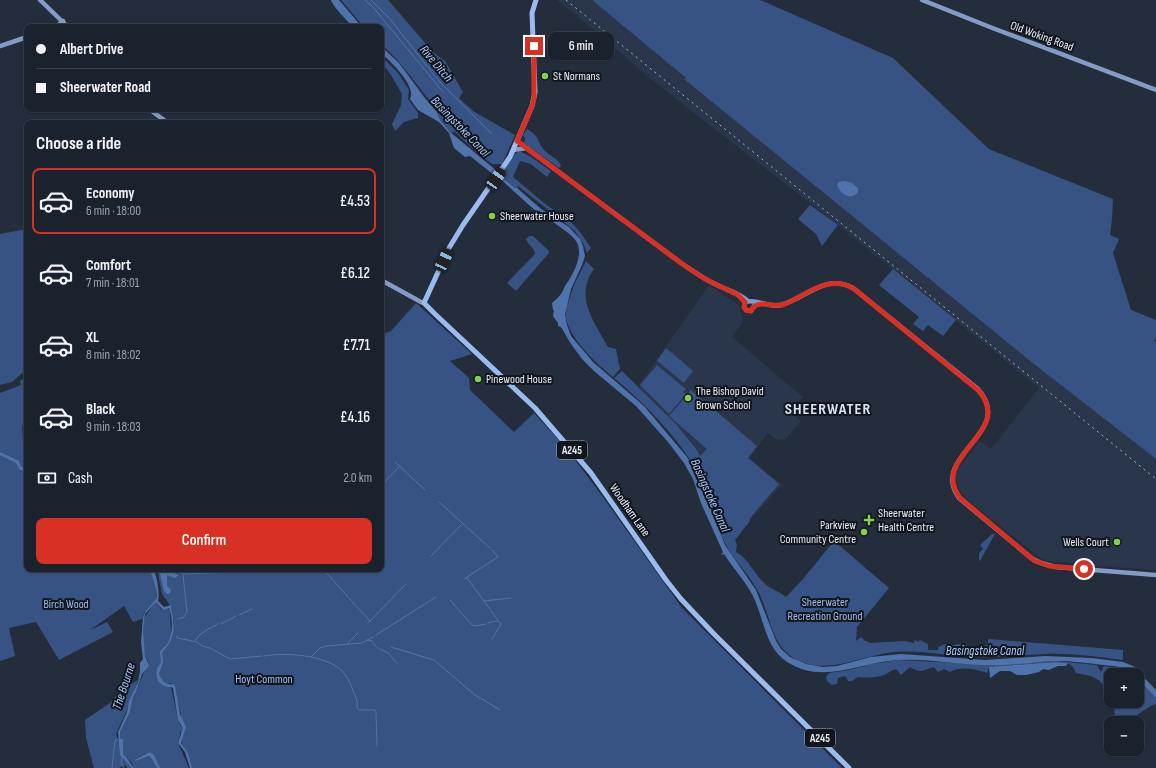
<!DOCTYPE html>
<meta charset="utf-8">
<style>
body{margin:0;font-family:"Sofia Sans Condensed",sans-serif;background:#272f39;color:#f1f3f6;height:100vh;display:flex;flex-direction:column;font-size:15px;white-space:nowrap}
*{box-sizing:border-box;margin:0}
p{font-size:13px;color:#9fa4aa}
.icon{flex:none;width:22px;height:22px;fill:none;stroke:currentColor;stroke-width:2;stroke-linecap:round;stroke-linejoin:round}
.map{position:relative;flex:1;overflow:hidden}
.panel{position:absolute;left:24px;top:120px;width:360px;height:452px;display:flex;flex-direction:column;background:#1a222d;border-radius:8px;box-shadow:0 1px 3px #0004,0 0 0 1px #383f49}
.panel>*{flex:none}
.top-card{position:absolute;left:24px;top:24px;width:360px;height:88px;border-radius:8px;box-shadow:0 1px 3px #0004,0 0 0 1px #383f49;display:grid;align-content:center;height:88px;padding:0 12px;background:#1a222d}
.fabs{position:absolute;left:1104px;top:668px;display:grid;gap:8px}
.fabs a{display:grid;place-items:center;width:40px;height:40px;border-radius:8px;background:#1a222d;box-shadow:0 1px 3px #0004,0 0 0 1px #383f49;font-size:20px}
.end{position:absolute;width:18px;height:18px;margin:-9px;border:5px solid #d93025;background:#fff;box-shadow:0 0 0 2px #fff}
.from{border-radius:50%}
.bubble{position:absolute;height:28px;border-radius:8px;background:#1a222d;box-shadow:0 1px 3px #0004,0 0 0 1px #383f49;font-size:13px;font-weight:600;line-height:28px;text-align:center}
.car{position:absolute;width:12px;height:24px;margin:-12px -6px;border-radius:5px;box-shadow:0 0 3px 1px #0007;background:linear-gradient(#222 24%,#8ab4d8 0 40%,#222 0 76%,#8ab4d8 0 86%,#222 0)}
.top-card b{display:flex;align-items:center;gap:14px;height:38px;font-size:15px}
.top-card b+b{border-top:1px solid #383f49}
.top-card i{width:10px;height:10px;background:#f1f3f6}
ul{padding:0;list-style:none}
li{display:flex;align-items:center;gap:12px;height:66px;margin:0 8px 6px;padding:0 4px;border:2px solid transparent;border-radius:8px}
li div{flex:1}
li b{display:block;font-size:15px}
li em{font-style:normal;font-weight:600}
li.selected{border-color:#d93025}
li>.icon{width:36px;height:36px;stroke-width:1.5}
h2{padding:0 12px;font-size:18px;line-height:48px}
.pay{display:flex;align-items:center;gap:10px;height:44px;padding:0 12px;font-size:15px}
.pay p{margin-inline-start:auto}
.action{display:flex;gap:8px;margin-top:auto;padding:8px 12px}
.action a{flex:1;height:46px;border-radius:8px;background:#d93025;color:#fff;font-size:16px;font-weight:600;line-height:46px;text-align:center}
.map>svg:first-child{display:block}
.built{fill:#29364b}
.green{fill:#375383;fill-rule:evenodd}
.water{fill:#5173ac}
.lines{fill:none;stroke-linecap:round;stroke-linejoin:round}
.stream{stroke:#5173ac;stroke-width:1}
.secondary{stroke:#849cc5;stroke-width:4.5}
.primary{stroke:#9bbbef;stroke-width:5}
.rail{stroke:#acb3bf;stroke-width:1;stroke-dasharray:2 4;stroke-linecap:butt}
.route{stroke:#d93025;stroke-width:5}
.poi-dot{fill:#88cf49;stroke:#11151c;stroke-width:1.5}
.labels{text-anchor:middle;stroke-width:4;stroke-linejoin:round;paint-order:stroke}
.shield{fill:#11151c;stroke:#a7acb6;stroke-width:1}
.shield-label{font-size:11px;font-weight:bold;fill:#e7edf8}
.street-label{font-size:12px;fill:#e7edf8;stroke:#11151c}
.poi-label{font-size:12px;fill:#e7edf8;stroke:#11151c;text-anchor:start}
.park-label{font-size:12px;fill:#a2bff0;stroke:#11151c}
.water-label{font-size:13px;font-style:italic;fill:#aac7f8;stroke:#11151c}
.district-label{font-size:16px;font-weight:bold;letter-spacing:1px;fill:#d6e3f8;stroke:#11151c}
</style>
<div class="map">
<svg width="1156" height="768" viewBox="0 0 1156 768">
<rect width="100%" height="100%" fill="#232d3c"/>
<path class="built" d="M557,0H592L871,231L1156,459V570L1096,566L1049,561L1040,558L964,497L959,490L956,477L958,469L980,441L991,449L1039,388L838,225L653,81L587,24Z
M709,285L739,305L743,322L732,337L803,397L790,412L801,421L785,440L775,439L768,433L750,458L782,485L750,521L709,473L697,450L676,424L638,386Z"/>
<path class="green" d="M341,0H388L434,53L445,61L463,92L459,98L473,111L515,135L502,164H492L476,152L454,131L453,133L450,132L440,120L438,114L439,112C419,89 404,64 381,44V27H364Z
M592,0H760L893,58L989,149L1113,199L1112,219L1110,235L1119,239L1113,253L1131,310L1156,320V338L1154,341L1156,342V459L1034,364L684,79L686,78Z
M381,56L398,73L409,90L408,99L418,113V118L404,122L395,131L392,124L401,105L402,94L391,75L381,62Z
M527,129C541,137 536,141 545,151C550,156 559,159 561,166L559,168L524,143L525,138L523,135Z
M519,151L531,157L551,171L547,177L531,164L520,161L513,177L544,203L573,224L580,232L591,248L587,253L584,245L575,231L518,186L517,188H515L501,177C505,168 510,155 519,151Z
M810,205L838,225L822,246L816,234L798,219Z
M27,229V369L12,382L0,385V234Z
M529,236H533L548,250L549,253L516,291L507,283L535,254C534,247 528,245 526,239Z
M586,261L594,269C592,272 589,276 588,280C579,304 597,326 608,347L616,349L620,369L613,377C597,364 562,333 566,309L574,285Z
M893,269L956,320L943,336L928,325L923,331L913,324L919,317L879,285Z
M416,303L472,354L450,361L469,378L470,390L514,432L534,413L567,449L605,500L682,608L842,768H192L182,743L181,730L178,743L189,768H160L150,752L135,759L136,761L149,756L151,758L157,768H134L129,758L132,768H127L125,765L119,768H94L86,738L85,720L110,703L121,690L138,680L127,710L116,734L118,740H120V732L130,712L133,697L136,692L148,662C142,654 141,627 145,617C147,613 151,608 154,604L144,613L142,619L133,622L124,606L90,630L107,622L113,632L59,660L36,622L9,628L15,656L0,661V393L21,385L20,381L27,376V425L24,427L22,426L23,438L27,441V569H149C156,578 157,591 156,602L162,610L168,608L170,611L171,636L174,625L172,608L162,594L157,569H381V335L391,331ZM168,683L173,684L181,714V727L178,719L171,687Z
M666,348L693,371L684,383L657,361Z
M657,365L686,389L683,392L686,394L669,414L640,385Z
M622,371L676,424L697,450L700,456L707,449L669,416L691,390L757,446L748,458L779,484L751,517L749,520L750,521L735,540L737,545L736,552C749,559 754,574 764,583C770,589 779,591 786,597L803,579L834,541L889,588L857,627L856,641L861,637L864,640L870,643L904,641L914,643L915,640L918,642L920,640L928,644V650H938V647L945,644L950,647V645H956V644L967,645V647H985V645H988V639L1123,650V660C1097,657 1071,653 1045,654C1022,655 998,658 975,657C948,656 921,650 894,652C866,655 836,671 808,664C771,654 773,622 759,593C750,575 734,561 725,543C713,518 708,489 693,465C675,434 642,401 614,378Z
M992,534H995L980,561L979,560V553L983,549L980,545Z
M899,660L1000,665L1055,661L1097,665L1101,672L1104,666L1119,669L1120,667L1127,669L1134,675H1111V695L1100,681L1091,676L1076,673L1073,667L1068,663L1055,662L989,667L987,673C976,669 960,666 950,672L944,669L938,672L934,667C923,670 922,674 910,667L901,675L896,669C891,670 889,673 884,675C876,678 866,678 858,677L852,681H848L845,676L838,678L837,684L832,685L827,681L826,677L829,673L849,670L871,664Z
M1137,678L1156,698V704C1142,708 1132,723 1118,723L1114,711L1117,707L1133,709L1134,701H1137Z"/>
<path class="water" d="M331,0H339L362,27H353C348,21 333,7 331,0Z
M381,46L399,63L408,75L424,97L437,112L440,120L450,132L497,171L498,174L515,188H517L541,209L569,227L580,239L583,246L585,256L582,265L571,289L565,314L567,325L571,336L593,362L644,406L687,457L698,477L725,545L756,590L776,641L781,649L790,657L806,664L823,667L837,666L871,657L901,654L985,660L1045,656L1092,658L1123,662L1133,666L1156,690V698L1137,678V675C1133,675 1131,671 1127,669C1120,666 1111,666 1103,665C1087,663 1071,661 1055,661C1033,662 1011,666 989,665C959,665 928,658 898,660C860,662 823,685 787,662C765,648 764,618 753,596C746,582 733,568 724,554L721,555L723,552L701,503L693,479L684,463L668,442L636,406L594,371L582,359L571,344L561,327L558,326V323L553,316L554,310H553L552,303C555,300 558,298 561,294C563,292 563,289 565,286C572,276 585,255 576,241C570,232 551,221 542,215L540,211H536L529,205L497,176L494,175L470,156L465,157L454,148L449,133L439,122L418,110L410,99C417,86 390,61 381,53Z
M845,181L852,183L858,188V192C851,201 840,194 837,185L839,182Z
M0,452L19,461L21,467H24L25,460H27L25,470H20L16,463L0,455Z
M149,569H153C157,575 160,594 158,601L164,607L171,605V606C174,619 176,634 168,645C166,648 164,650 162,653L163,662L159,674C162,682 166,685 173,684L175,686L180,714L186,727L181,743L188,753L192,768H190L185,752L178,743L183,728L178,720L173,688L171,687C163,688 154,680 157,670C157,667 160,665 161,662C161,659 160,655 160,652C162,648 166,646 168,643C173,634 173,617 169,608L163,610L156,602L145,614L143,631L145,656L149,666L142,674L136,692L133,697L130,712L120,732V739H123V754L134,768H132L120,755L118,732L127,712L129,701L138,682L140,671V663L143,659L141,642L143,617C145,610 152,605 156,599C159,594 152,574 149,569Z
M159,569H168L173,573L179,575L175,578L167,575V586L171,590L170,593L167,594L164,591Z
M1055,662L1068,663L1066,666H1058L1049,670L1043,669L1039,672L1026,675H1017L1010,671H1000L990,678L989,667Z
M150,752L154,755L160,768H157L151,758L149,756L136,761L134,760Z"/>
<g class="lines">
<path class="stream" d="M365,0L372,6L443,92
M371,0L390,19L438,80L492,134
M395,462L425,490
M381,486L399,467
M439,502L490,548
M492,550L498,557
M431,556L462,524
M173,569L183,574L240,572H244L246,569H263
M323,569L348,597
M467,578L490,609
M464,579L498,557
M349,598L370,621
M450,600L472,625L475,626L486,624
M484,601L511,598
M491,611L501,624L492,639
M239,615L252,609
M178,619L184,617L187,612L183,575
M368,623L406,584
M488,623L498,621
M221,624L236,616
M376,635L436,597
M177,636V638L197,642L202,646L210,648L230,659L262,656
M367,640L372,641C378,651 380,648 388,653C391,656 394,660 397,663
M195,641C200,632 209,629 218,624
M347,644L358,633
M391,647L434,660L475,695L500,710
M264,656C285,652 325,655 341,670C346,675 350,682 352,688C355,696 358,700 357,708L359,710H375L376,712L377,746
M311,657L320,648L326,646L362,643L373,637
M122,758L121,763L124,768
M112,768L115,741L118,739"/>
<path class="secondary" d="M40,0L68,27
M922,0L995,29L1156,90
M56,27L63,21
M0,46L27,37
M149,109L168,123
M517,141L681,263C693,271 704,279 717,285C727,290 740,293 748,301
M513,150L527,148
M381,280L421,302L424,303
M745,302C755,298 769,308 781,305C807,298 825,273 853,288L978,389C1017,433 928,455 959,498L1031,558L1041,563L1056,567L1156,575
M745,302L744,307L746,310L751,311L754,306"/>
<path class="primary" d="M536,0L532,13L535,92L532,106L510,157L463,225L449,248L424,303L435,314L535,408L591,473L666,580L681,599L714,634L849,768"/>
<path class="rail" d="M566,0L1156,479"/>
</g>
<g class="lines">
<path class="route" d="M534,46V98L532,106L517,141L681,263L705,279L738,295L745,302L744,307L746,310L751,311C752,309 753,307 755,306C762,301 773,307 782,305C806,296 826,274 853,288L978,390C1017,433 928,455 960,498L1035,561L1049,566L1084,569"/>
</g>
<g class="poi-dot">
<circle cx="545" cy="76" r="4"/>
<circle cx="492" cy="216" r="4"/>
<circle cx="478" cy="379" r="4"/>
<circle cx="688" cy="398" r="4"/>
<path d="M867 514h4v4h4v4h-4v4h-4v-4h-4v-4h4z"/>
<circle cx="864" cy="532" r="4"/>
<circle cx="1117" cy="542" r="4"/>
</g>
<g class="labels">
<g class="shield">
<rect x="557" y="441" width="30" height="18" rx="3"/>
<rect x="805" y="729" width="30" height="18" rx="3"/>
</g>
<g class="shield-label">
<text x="572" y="454">A245</text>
<text x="820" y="742">A245</text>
</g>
<g class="street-label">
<text transform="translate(1042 36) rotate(20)" y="4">Old Woking Road</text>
<text transform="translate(630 510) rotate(55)" y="4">Woodham Lane</text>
</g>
<g class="poi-label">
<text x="553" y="80">St Normans</text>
<text x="500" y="220">Sheerwater House</text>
<text x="486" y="383">Pinewood House</text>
<text x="696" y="395">The Bishop David<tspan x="696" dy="14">Brown School</tspan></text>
<text x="878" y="517">Sheerwater<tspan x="878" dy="14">Health Centre</tspan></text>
<text x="856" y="529" text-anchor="end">Parkview<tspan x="856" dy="14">Community Centre</tspan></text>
<text x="1109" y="546" text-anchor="end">Wells Court</text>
</g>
<g class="park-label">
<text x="825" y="606">Sheerwater<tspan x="825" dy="14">Recreation Ground</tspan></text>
<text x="66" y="608">Birch Wood</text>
<text x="264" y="683">Hoyt Common</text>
</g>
<g class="water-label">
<text transform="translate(437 63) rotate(50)" y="5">Rive Ditch</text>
<text transform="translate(461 126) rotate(46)" y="5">Basingstoke Canal</text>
<text transform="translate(711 495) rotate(66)" y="5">Basingstoke Canal</text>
<text x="985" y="655">Basingstoke Canal</text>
<text transform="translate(123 686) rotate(-72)" y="5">The Bourne</text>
</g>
<g class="district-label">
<text x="828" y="414">SHEERWATER</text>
</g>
</g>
</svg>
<div class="fabs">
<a>+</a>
<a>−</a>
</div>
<i class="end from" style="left:1084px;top:569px"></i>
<i class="end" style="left:534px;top:46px"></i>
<div class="bubble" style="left:548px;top:32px;width:66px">6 min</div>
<i class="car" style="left:496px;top:179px;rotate:34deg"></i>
<i class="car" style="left:444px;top:260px;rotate:25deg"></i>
<div class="top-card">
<b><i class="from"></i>Albert Drive</b>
<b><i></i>Sheerwater Road</b>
</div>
<section class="panel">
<h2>Choose a ride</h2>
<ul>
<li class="selected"><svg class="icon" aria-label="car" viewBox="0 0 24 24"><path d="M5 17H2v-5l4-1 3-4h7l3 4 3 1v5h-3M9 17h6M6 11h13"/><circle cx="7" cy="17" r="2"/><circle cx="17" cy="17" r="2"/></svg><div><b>Economy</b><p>6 min · 18:00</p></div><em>£4.53</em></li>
<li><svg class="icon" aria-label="car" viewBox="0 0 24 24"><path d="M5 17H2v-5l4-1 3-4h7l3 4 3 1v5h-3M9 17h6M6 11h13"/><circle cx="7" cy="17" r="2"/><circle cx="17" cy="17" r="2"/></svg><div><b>Comfort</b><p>7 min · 18:01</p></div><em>£6.12</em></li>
<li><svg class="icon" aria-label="car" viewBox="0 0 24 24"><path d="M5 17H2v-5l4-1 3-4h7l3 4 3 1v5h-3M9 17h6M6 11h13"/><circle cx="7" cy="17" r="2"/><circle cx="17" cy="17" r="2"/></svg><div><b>XL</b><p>8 min · 18:02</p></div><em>£7.71</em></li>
<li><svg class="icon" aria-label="car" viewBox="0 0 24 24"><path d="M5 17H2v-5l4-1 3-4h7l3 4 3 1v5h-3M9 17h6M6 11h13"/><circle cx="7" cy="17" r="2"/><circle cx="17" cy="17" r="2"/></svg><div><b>Black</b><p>9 min · 18:03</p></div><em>£4.16</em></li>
</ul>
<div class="pay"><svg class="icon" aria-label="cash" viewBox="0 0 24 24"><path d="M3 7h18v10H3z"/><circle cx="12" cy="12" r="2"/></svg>Cash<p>2.0 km</p></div>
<div class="action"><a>Confirm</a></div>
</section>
</div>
